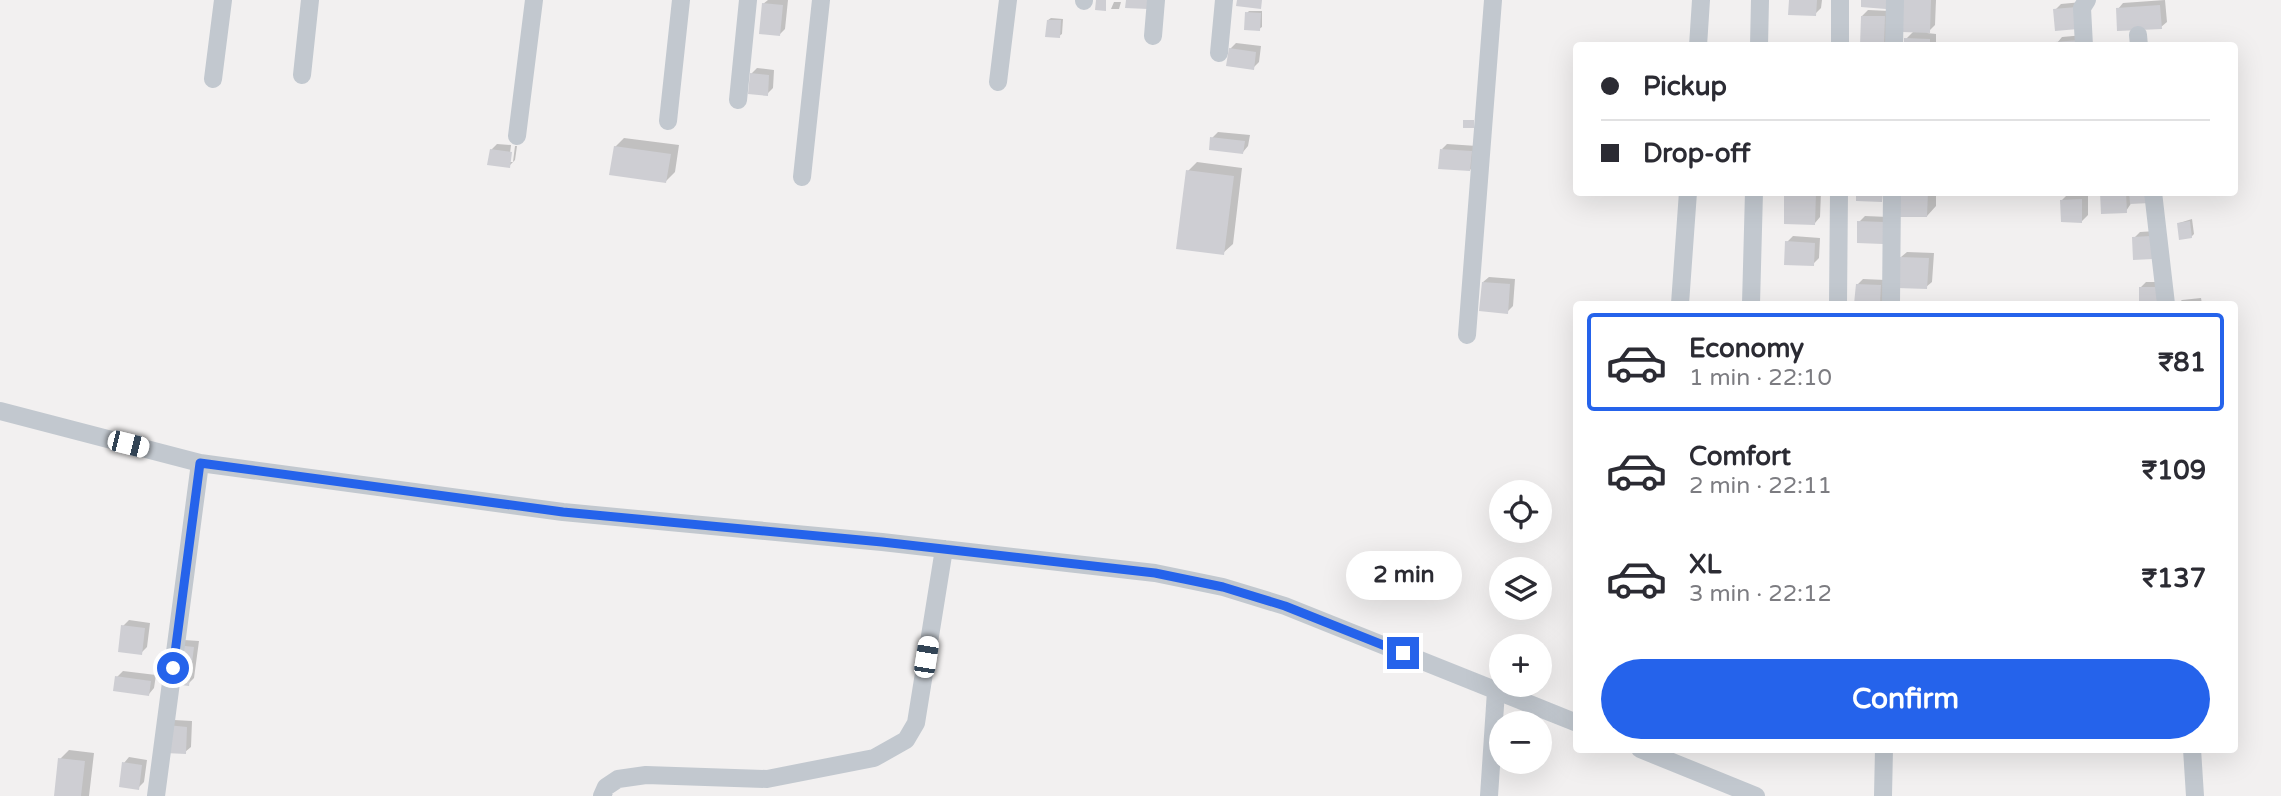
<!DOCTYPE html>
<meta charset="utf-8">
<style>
body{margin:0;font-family:"Varela Round",sans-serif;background:#f2f2f3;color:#2b2b33;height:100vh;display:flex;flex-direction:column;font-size:26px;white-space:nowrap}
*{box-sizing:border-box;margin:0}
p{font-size:23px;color:#7c7c81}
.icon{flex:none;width:38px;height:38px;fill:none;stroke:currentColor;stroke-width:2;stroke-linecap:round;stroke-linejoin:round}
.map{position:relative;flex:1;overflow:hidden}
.details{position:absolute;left:1573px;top:301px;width:665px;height:452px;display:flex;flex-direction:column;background:#fff;border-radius:7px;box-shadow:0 7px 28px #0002}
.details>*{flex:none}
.banner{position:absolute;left:1573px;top:42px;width:665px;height:154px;border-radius:7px;box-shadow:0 7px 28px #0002;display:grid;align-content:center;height:154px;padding:0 28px;background:#fff}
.controls{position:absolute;left:1489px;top:480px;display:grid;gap:14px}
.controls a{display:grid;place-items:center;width:63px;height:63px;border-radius:50%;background:#fff;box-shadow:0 7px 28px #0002;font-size:35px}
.end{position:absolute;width:32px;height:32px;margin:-16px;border:9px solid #2563eb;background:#fff;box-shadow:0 0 0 4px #fff}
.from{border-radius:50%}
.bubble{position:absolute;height:49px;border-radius:24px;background:#fff;box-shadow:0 7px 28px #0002;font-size:23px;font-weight:700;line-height:49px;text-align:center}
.car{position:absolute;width:21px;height:42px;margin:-21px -10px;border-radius:9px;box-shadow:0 0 5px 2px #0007;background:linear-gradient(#fff 24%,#345 0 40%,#fff 0 76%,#345 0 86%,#fff 0)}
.banner b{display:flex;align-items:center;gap:24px;height:66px;font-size:26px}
.banner b+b{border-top:2px solid #e1e1e2}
.banner i{width:18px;height:18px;background:#2b2b33}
ul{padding:12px 0 0;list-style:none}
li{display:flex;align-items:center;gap:21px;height:98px;margin:0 14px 10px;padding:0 14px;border:4px solid transparent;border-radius:7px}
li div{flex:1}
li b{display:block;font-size:26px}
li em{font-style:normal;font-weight:700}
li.current{border-color:#2563eb}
li>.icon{width:63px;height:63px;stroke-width:1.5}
.action{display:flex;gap:14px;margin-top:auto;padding:14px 28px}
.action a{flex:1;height:80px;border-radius:42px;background:#2563eb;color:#fff;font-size:28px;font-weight:700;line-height:80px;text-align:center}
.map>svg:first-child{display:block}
.shadow{fill:#0003}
.building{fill:#ceced3}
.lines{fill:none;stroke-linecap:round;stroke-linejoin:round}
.minor{stroke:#c2c8cf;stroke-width:18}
.route{stroke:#2563eb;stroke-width:9}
</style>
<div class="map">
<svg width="2281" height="796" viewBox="0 0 2281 796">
<rect width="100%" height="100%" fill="#f2f0f0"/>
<path class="shadow" d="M768,0H788L785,29L779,35L763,4Z
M1790,0H1822L1821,8L1815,14Z
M1905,0H1936L1935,25L1927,33L1936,34V46H1906V39L1914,31Z
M2165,0L2167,22L2161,27L2118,9L2123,3Z
M1114,2H1121L1119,9H1111Z
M2082,2L2077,27L2055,10L2061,4Z
M1868,10L1890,11L1889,40L1884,46L1862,16Z
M1249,11H1262V27L1259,29L1247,13Z
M1051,18L1063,19L1062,34L1059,36L1048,20Z
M2084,35L2085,46L2057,43L2062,37Z
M1236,43L1261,46L1259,62L1253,68L1230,49Z
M757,68L774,70L773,88L767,94L751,74Z
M1218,132L1250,135L1248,146L1243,152L1212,138Z
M624,138L679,145L675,172L666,181L615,147Z
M497,144L511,145L509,162H513L515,146H517L515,160L509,166L491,150Z
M1447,144L1477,146L1475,164L1470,170L1442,149Z
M1197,162L1242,168L1233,244L1223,253L1188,171Z
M1786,192H1821L1820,217L1815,223Z
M1902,192H1936V206L1927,216Z
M2070,192L2088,194V215L2082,221L2062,200Z
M2155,192L2132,202L2126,211L2102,193Z
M1865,216L1888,217V236L1859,222Z
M2192,219L2194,234L2191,237L2179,223Z
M2156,231L2158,251L2134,238L2140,232Z
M1793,236L1820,238L1819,258L1813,264L1787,242Z
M1907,252L1934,253L1932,282L1926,287L1901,257Z
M1489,277L1515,279L1513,306L1507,312L1483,282Z
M1863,279L1886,280L1885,298L1880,304L1857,285Z
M2146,282H2164V304H2141L2140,288Z
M2201,298L2202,304H2177L2182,300Z
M1906,303H1933V304H1905Z
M129,620L150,623L147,647L141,653L123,626Z
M184,640L199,641L194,678L188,684L174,682Z
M123,671L156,675L154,688L149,694L117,677Z
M174,720L192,721L191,747L185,752L167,751Z
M69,750L94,753L89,796H56L60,759Z
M129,757L147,760L144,782L138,788L124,763Z"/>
<path class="building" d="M1096,0H1106V11L1095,10Z
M1126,0H1149L1148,9L1125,8Z
M1237,0H1262L1261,9L1236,6Z
M1789,0H1817L1816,16L1788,15Z
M1861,0H1887L1886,9L1861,7Z
M1903,0H1931L1930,33L1902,32Z
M762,3L783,5L780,36L759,34Z
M2160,5L2162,29L2117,31L2116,8Z
M2077,7L2078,29L2055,31L2053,9Z
M1245,12L1261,13L1260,31L1244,30Z
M1861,16H1885L1884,46H1860Z
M1047,20H1061L1060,38L1045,37Z
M1904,38L1930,39V46H1904Z
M2079,40L2080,46H2055V42Z
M1229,48L1256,52L1254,70L1226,66Z
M750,73L769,75L768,96L748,94Z
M1463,120H1474V128H1463Z
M1210,137L1245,141L1243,154L1209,150Z
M614,146L671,154L666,183L609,175Z
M490,149L512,152L510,168L487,165Z
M1440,149L1472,151L1470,171L1438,169Z
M1186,170L1234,176L1224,255L1176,249Z
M1784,192H1816L1815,225L1784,224Z
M1856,192H1883L1882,202L1856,201Z
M1900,192H1928L1927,217H1900Z
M2100,192H2126L2127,213L2101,214Z
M2129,192H2150V203L2130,204Z
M2082,199V223L2061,222L2060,200Z
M1857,221L1883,222V244L1857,243Z
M2190,221L2192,238L2179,240L2177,223Z
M2151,236L2153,259L2133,260L2132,237Z
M1785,241L1815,243L1814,266L1784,265Z
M1899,257L1929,258L1927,289L1897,288Z
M1482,282L1510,284L1508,314L1479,311Z
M1856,284L1881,285L1880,304H1854Z
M2139,287H2158L2159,304H2139Z
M121,625L145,628L142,655L118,652Z
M177,645L194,647L189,686L172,684Z
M115,676L151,681L149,696L113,691Z
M167,725L187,727L186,754L165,753Z
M58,758L85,761L81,796H54Z
M122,762L142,765L139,790L119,787Z"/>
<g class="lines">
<path class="minor" d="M1084,1V0
M2138,35L2139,46
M1153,36L1156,0
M1698,46L1701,0
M1759,46L1760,0
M1840,46V0
M1894,46L1895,0
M2084,46L2082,8L2087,0
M1219,53L1224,0
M302,75L310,0
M213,79L223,0
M998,82L1008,0
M738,100L748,0
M668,121L681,0
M517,136L534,0
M802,177L821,0
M2153,192L2166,304
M1680,304L1688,192
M1751,304L1754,192
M1838,304L1839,192
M1891,304L1892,192
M1467,335L1493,0
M0,411L200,463L563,512L882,542L1155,573L1223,587L1285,606L1577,723
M1640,749L1756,796
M2192,749L2195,796
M156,796L200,463
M602,796L606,787L618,779L646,775L767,779L874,758L906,740L916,723L944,549
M1489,796L1496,691
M1883,796L1884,749"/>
</g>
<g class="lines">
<path class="route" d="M173,668L200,463L563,512L882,542L1155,573L1223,587L1285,606L1403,653"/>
</g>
</svg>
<div class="controls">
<a><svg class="icon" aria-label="locate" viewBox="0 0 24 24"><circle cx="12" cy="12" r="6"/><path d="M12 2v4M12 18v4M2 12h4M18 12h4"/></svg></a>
<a><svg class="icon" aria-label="layers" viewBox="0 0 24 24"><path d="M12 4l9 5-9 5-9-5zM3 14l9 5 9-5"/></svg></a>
<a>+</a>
<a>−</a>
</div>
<i class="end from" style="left:173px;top:668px"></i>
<i class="end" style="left:1403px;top:653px"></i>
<div class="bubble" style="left:1346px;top:551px;width:116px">2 min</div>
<i class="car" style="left:128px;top:444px;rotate:104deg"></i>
<i class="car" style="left:926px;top:657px;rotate:9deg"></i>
<div class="banner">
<b><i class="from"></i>Pickup</b>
<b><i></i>Drop-off</b>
</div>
<section class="details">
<ul>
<li class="current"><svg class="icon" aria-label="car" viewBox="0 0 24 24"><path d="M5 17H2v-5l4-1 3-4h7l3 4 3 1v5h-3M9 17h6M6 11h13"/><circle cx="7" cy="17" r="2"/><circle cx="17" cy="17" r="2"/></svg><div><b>Economy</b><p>1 min · 22:10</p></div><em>₹81</em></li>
<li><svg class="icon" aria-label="car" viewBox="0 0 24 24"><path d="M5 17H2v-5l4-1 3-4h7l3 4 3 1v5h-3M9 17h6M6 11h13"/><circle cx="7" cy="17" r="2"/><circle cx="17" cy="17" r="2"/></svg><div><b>Comfort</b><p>2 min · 22:11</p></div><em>₹109</em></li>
<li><svg class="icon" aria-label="car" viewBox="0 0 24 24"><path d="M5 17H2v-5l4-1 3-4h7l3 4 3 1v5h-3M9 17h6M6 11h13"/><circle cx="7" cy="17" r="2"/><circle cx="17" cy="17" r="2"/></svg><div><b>XL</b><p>3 min · 22:12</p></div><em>₹137</em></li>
</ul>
<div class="action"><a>Confirm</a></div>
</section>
</div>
